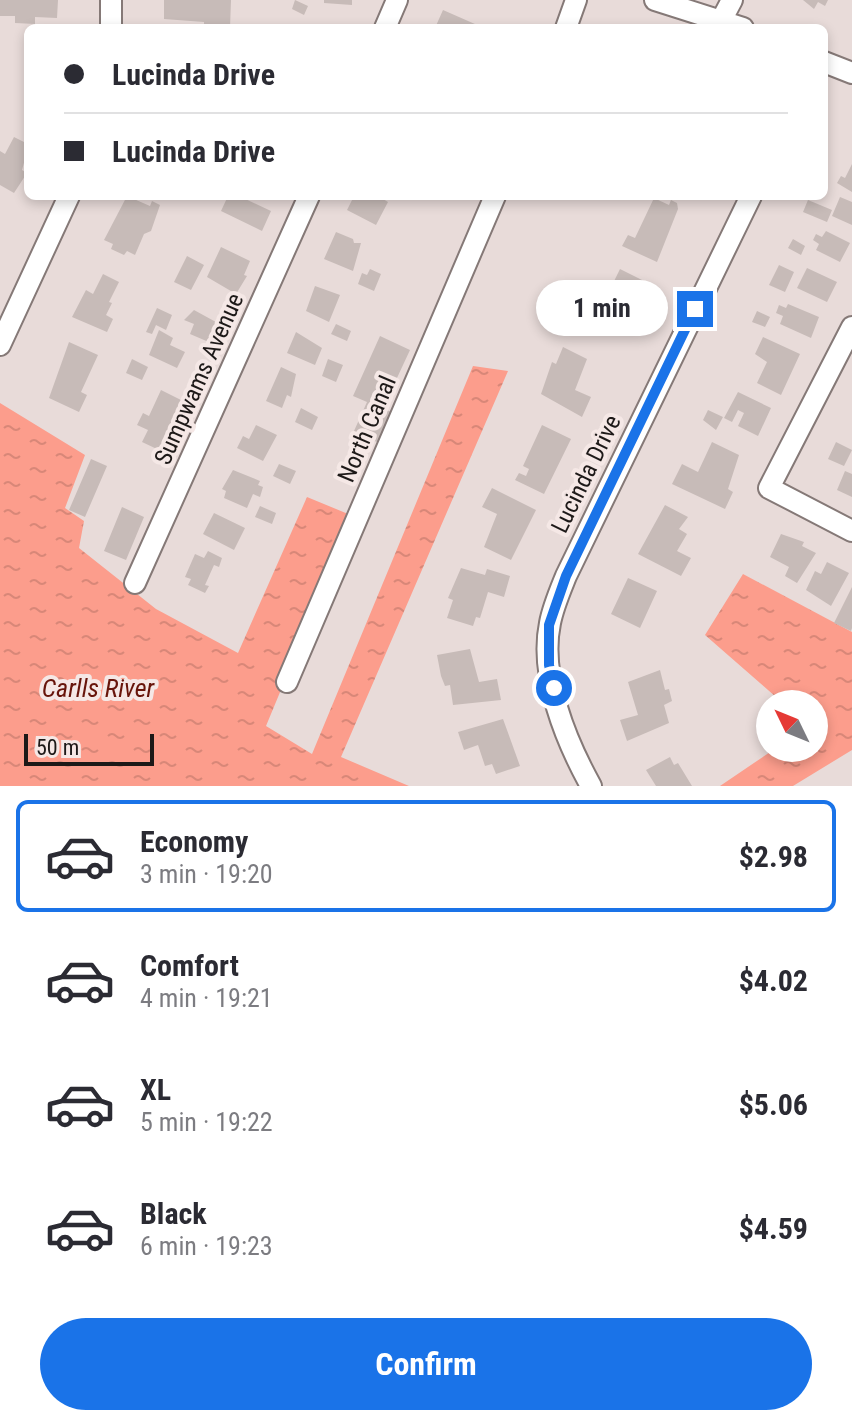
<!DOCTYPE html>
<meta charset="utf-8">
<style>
body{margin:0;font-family:"Roboto Condensed",sans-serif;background:#f2f2f3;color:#2b2b33;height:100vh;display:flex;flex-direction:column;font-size:30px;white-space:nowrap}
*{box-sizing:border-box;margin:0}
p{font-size:26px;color:#7c7c81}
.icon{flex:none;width:44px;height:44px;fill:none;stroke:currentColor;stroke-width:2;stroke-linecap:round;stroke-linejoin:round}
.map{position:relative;height:786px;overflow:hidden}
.sheet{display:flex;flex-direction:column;background:#fff;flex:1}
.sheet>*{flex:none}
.banner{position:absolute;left:24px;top:24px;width:804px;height:176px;border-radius:12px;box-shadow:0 4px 12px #0003;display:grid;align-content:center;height:176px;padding:0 40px;background:#fff}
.needle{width:52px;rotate:313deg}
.buttons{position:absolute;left:756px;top:690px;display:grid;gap:16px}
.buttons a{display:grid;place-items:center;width:72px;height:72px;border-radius:50%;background:#fff;box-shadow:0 4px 12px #0003;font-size:40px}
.scale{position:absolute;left:24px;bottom:20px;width:130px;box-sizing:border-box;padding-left:8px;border:4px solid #1d1918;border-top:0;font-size:22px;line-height:28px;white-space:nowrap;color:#1d1918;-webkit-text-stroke:6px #f5e8e6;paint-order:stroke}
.end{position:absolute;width:36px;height:36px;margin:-18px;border:10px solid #1a73e8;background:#fff;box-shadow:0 0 0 4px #fff}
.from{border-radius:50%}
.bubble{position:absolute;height:56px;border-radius:28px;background:#fff;box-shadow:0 4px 12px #0003;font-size:26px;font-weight:700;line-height:56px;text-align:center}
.banner b{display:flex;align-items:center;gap:28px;height:76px;font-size:30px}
.banner b+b{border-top:2px solid #e1e1e2}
.banner i{width:20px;height:20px;background:#2b2b33}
ul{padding:14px 0 0;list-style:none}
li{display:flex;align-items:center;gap:24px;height:112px;margin:0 16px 12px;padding:0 24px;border:4px solid transparent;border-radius:12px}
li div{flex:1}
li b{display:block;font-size:30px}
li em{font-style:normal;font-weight:700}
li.on{border-color:#1a73e8}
li>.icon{width:72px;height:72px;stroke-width:1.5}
.button{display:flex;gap:16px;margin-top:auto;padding:16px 40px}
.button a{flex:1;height:92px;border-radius:48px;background:#1a73e8;color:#fff;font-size:32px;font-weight:700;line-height:92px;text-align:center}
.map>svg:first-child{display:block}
.water{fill:url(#water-ripples)}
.building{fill:#c7bbb8}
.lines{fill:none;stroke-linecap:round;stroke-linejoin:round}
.street-casing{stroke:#857977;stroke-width:24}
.street{stroke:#fff;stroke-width:20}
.route{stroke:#1a73e8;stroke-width:10}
.labels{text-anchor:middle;stroke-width:8;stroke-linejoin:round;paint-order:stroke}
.street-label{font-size:24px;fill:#1d1918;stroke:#f5e8e6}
.water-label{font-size:26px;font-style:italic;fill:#68150b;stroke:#f5e8e6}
</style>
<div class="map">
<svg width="852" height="786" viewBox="0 0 852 786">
<defs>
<pattern id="water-ripples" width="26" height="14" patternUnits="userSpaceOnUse" patternTransform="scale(2)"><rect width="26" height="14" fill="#fc9d8c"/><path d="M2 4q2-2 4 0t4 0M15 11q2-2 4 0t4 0" fill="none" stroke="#d88778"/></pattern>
</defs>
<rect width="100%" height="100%" fill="#e8dbd9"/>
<path class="water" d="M473,366L508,371L341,757L409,786H0V403L85,455L65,508L84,521L79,548L156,609L238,653L307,497L353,516L266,726L312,754Z
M743,574L852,632V750L793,786H720L776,748H814V704H784L705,635Z"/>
<path class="building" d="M0,0H58L57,18L35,17V24L15,23V16H0Z
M164,0H231L230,28H204V22L164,19Z
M295,0L308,6L304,15L292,9Z
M324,0H352V5L324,3Z
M803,0H828L825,6L818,2L814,9Z
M443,10L484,28H435Z
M14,137L28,144V148L22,170L27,173L14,193L0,185V151L5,154Z
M852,164V192L837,183L841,176L845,178Z
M127,196L150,206L152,201L160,205L151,231L144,234L135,255L127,251L124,255L111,249L113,244L104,240Z
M228,196H239L271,211L262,231L221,211Z
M354,196L370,200L378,196L388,202L376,225L347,210Z
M840,197L852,202V225L832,216Z
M654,198L669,205L671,200L677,203L678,209L657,262L622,246L628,235L635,238Z
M808,200L832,210L827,222L803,212Z
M826,231L850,243L840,262L816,250L819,244L813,240L816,234L822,237Z
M336,232L353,239L354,243H361L353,271L324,259Z
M793,239L805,246L801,255L788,248Z
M221,247L250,261L244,275L247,276L236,294L207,277Z
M187,256L204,265L191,290L174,282Z
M779,265L794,272L785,292L769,285Z
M807,268L837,282L827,302L797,288Z
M370,269L381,274L374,291L358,284L362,273L367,275Z
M620,269L642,280L632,302L634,303L628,317L631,319L623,334L595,320Z
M103,274L119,282L109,302L112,303L106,315L113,319L107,332L72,317L86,290L93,294Z
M315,286L340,295L329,322L306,311Z
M788,304L819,317L811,338L780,324L783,316L776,313L779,305L786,308Z
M157,308L172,315L166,330L156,325L152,334L146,332Z
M194,310L225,327L218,346L190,334L194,324L184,320Z
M757,311L770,317L765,327L752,322Z
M336,324L351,331L347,341L331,334Z
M159,330L173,338L170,345L185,352L177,368L149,355Z
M296,332L322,348L315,365L287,353Z
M380,336L410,350L383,408L397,415L383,445L354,431L367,402L353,396Z
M763,337L800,354L781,395L757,383L767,362L755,354Z
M69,342L98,355L81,392L87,395L79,412L49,398Z
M563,347L587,359L575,390L591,397L582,417L541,394L552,362L556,364Z
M132,359L148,367L142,380L126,373Z
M328,359L343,365L336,382L322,376Z
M281,367L296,374L291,397L287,395L282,408L266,401Z
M161,390L185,402L181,411L186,413L177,431L173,428L159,450L142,442L148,430L137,425L143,413L149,416Z
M738,392L771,408L758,436L738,426L744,413L738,410L732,422L724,418Z
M301,408L318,417L312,430L295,422Z
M708,410L723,417L716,430L703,420Z
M256,425L277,435L263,461L237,448L243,436L249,439Z
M542,425L571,439L544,494L515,480L519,473L526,476L529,469L523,466Z
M712,442L739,455L728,489L733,492L725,509L672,484L682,464L698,472Z
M836,442L852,450L844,466L828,459Z
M91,459L107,466L85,517L69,510Z
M279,464L296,471L290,484L273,476Z
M233,470L260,481L258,485L263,487L260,497L253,494L247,508L224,498L226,491L222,489Z
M845,471L852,474V497L837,490Z
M492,488L536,510L511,560L484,547L497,514L482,507Z
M665,505L688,517L679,529L687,534L677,551L691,558L681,576L638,554Z
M260,506L276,513L272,524L255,517Z
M122,507L144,517L126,560L104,551Z
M214,513L245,528L234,550L203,534Z
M781,534L804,542L802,546L816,553L797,583L785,576L789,567L770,557Z
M208,551L222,558L219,567L214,565L205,585L209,586L205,593L188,585L191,579L185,577L195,554L204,558Z
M827,562L849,573L831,606L806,590L815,571L821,574Z
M461,568L485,575L487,569L510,576L504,597L488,592L480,618L476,617L473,626L447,618L453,600L448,598Z
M628,578L657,591L640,628L611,614Z
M852,587V628L851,631L834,623Z
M470,649L479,682L497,679L501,700L453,705L450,685L445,686L441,676L437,655Z
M660,670L665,690L669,689L672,701L664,705L669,723L627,741L620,720L638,715L628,682Z
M503,719L520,766L496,774L492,764L485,766L478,745L464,750L458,732Z
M670,757L674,765L678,763L692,786H656L646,770Z"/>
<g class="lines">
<defs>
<path id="street" d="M111,0V28
M655,0L743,28
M722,19L732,0
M385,28L397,0
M566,28L576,0
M824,62L852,73
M852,327L769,488L852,531
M0,345L69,196
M135,583L309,196
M287,682L495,196
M591,786C566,741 539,676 550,623C553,607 560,591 566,576L751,196"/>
</defs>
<use href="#street" class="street-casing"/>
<use href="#street" class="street"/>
</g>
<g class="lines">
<path class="route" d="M554,688L549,665V625L566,576L695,309"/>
</g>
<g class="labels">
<g class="street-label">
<text transform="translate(199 379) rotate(-66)" y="8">Sumpwams Avenue</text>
<text transform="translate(367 429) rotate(-67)" y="8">North Canal</text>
<text transform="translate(586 474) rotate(-64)" y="8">Lucinda Drive</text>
</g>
<g class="water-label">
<text x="98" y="697">Carlls River</text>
</g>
</g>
</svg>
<div class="buttons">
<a><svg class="needle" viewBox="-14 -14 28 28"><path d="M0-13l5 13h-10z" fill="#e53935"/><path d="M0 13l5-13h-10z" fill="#7c7c81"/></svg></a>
</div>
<div class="scale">50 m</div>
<i class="end from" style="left:554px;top:688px"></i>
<i class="end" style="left:695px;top:309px"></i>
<div class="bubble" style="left:536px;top:280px;width:132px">1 min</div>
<div class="banner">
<b><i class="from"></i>Lucinda Drive</b>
<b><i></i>Lucinda Drive</b>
</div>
</div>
<section class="sheet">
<ul>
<li class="on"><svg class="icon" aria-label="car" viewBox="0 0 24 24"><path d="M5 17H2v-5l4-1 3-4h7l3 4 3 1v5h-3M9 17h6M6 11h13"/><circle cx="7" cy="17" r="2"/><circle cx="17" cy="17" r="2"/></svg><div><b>Economy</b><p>3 min · 19:20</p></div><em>$2.98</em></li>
<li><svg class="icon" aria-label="car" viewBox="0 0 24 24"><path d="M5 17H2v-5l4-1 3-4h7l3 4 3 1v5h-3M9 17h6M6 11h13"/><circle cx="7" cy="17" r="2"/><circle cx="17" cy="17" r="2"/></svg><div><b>Comfort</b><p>4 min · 19:21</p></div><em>$4.02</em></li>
<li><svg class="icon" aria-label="car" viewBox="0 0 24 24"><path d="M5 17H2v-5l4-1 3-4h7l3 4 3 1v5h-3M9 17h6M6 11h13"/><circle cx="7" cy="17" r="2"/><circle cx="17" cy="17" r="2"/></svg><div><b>XL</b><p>5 min · 19:22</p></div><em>$5.06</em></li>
<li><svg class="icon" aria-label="car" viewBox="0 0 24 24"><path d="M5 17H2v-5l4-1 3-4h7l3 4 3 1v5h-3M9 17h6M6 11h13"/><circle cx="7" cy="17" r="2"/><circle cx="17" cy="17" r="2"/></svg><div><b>Black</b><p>6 min · 19:23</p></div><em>$4.59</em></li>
</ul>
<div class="button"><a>Confirm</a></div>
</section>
